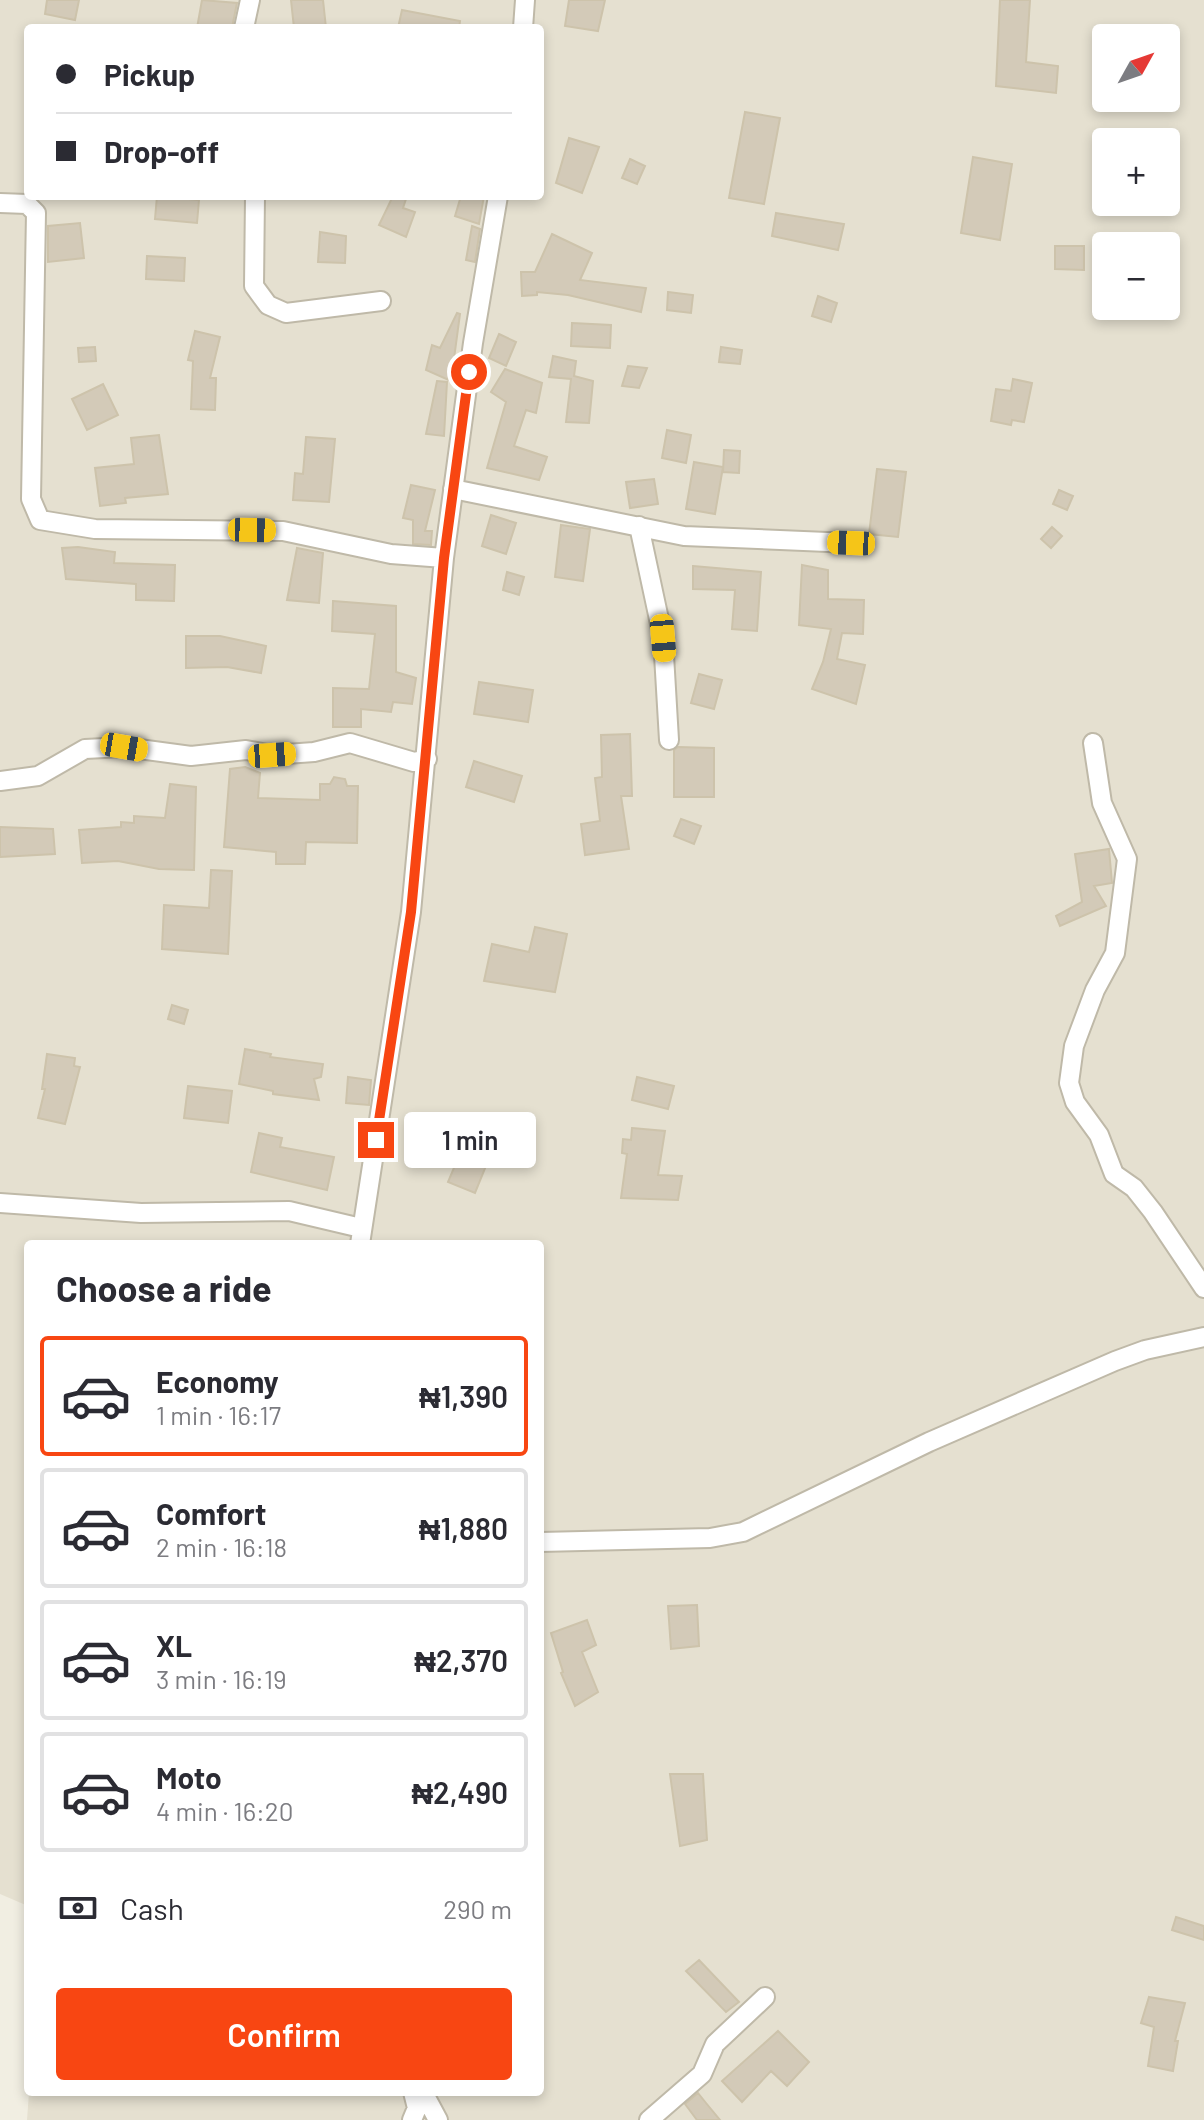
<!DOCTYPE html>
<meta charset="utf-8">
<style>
body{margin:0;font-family:Barlow,sans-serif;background:#f2f2f3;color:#2b2b33;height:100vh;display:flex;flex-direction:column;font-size:30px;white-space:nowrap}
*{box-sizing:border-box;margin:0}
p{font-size:26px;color:#7c7c81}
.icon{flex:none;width:44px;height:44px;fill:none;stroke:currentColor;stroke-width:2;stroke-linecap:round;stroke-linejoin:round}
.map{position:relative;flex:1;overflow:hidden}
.drawer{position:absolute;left:24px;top:1240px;width:520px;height:856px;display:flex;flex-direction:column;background:#fff;border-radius:8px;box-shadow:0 4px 12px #0003}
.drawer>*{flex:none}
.banner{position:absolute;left:24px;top:24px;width:520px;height:176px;border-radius:8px;box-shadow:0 4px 12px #0003;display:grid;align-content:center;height:176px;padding:0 32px;background:#fff}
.needle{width:52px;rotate:50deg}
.controls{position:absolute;left:1092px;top:24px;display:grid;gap:16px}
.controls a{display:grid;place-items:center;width:88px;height:88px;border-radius:8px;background:#fff;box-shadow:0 4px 12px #0003;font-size:40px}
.end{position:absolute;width:36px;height:36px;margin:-18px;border:10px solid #f84612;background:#fff;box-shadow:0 0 0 4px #fff}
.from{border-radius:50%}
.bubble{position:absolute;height:56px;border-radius:8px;background:#fff;box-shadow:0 4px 12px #0003;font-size:26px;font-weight:600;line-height:56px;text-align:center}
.car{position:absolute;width:24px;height:48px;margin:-24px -12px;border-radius:10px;box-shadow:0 0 6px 2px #0007;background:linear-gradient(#f5c518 24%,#345 0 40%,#f5c518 0 76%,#345 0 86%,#f5c518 0)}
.banner b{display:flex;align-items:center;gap:28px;height:76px;font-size:30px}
.banner b+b{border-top:2px solid #e1e1e2}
.banner i{width:20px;height:20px;background:#2b2b33}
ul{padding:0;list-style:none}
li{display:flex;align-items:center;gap:24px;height:120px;margin:0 16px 12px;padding:0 16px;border:4px solid #e1e1e2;border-radius:8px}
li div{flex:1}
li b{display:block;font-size:30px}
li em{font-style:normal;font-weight:600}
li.selected{border-color:#f84612}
li>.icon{width:72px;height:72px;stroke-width:1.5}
h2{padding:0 32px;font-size:36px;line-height:96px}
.pay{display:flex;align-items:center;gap:20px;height:88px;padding:0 32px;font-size:30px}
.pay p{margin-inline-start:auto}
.action{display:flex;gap:16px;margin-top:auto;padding:16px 32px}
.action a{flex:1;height:92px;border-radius:8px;background:#f84612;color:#fff;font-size:32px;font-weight:600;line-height:92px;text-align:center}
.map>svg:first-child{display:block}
.residential{fill:#e5e0d0;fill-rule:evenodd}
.building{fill:#d3cab8;stroke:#cdc3ab;stroke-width:2}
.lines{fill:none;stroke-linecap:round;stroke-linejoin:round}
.minor-casing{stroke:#bfb9a8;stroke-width:22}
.minor{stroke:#fff;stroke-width:18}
.route{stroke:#f84612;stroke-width:10}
</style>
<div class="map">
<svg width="1204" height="2120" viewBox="0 0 1204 2120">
<rect width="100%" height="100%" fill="#f1eee2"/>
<path class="residential" d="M0,0H1204V2120H27L29,2092H540V1244H28V1906L0,1894ZM28,28H540V196H28ZM1106,38H1166V98H1106ZM1106,142H1166V202H1106ZM1106,246H1166V306H1106Z"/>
<path class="building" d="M47,0H79L75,20L45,14Z
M202,0L237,3L232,28H197Z
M291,0H323L326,28H294Z
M569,0H605L598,31L565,26Z
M1000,0H1030L1026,62L1058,66L1056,93L996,86Z
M402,10L460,21L459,28H398Z
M745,112L780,118L764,204L729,198Z
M569,138L599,147L582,193L556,183Z
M973,157L1012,164L1000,240L961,233Z
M630,159L645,166L637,184L622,178Z
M157,196L199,200L197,223L155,219Z
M393,196H407L403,208L415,212L406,237L379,225Z
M461,196H484L479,224L455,216Z
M776,213L844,224L838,250L772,236Z
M80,223L84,258L48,262V226Z
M472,226L480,229L475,262L466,260Z
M320,232L346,236L345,263L318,262Z
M552,234L592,253L580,280L646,288L641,312L568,295L537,292V295L522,296L521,272H535Z
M1055,246H1084V270L1055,269Z
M147,256L185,258L184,281L146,279Z
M668,292L693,295L691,313L667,310Z
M818,296L837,303L831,322L812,316Z
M457,313L460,314L451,381L426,370L432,345L440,348Z
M572,323L611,325L610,348L571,346Z
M195,331L220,337L210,378H216L215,410L191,409L193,361L188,360Z
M499,334L516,342L506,366L489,358Z
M95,347L96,361L79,362L78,348Z
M721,347L742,350L740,364L719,362Z
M553,356L576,361L574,376L593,381L589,423L566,422L571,379L549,377Z
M628,366L647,368L639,388L622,386Z
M505,369L542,383L536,413L526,410L514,446L547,457L539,480L487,468L506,402L491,392Z
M1013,379L1032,383L1024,422L1012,420L1011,425L991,421L996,389L1011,391Z
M437,381L447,382L444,436L426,434Z
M103,384L118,415L87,430L72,399Z
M667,430L691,435L686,463L662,458Z
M159,435L168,494L125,498L126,503L100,506L95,468L134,464L131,438Z
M306,437L335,439L329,502L293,500L295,473L303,474Z
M724,450L740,451L739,473L723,472Z
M694,462L723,467L715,514L686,509Z
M877,469L906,472L898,537L869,534Z
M654,479L658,504L630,508L626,482Z
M411,485L435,490L425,531H432L431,545L413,544V520L403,518Z
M1059,490L1073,496L1067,510L1053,504Z
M491,515L516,523L506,554L482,546Z
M561,525L590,529L583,581L555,577Z
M1052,527L1062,536L1051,548L1041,539Z
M78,547L115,552L114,563L175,565L174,601L136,600V584L66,579L62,548Z
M297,548L323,553L319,603L287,600Z
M802,565L828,570V599L864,600L863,634L842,633L837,659L865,665L856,704L812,689L823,662L831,629L799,625Z
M693,566L761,572L757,631L732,629L735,590L693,589Z
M507,572L524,577L519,595L503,590Z
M333,601L396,606V672L416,678L412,704L393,702L391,712L361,709V727H333V688L369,689L375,634L332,631Z
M186,636H220L266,646L261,673L227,667L186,668Z
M699,674L722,680L714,709L691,703Z
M479,682L533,690L528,722L474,714Z
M630,734L632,796H621L629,849L585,855L581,824L600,821L595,778L602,777L601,735Z
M678,747L714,748V797H674V750Z
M474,761L522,776L514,802L466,787Z
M245,767L260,773L258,798L320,800V784H330L334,777L345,779L347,786H358L357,843L306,842L305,864H276V852L224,847L230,769Z
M170,784L196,787L194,870L159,869L118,861L82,863L79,830L121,827V822L134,823V816L165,818Z
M681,819L701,826L694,844L674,836Z
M0,827L53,829L55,854L0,857Z
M1109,849L1112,883L1094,886L1106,906L1060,926L1056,916L1082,902L1075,854Z
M211,870L232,871L228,954L162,949L164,905L209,908Z
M535,927L567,934L555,992L484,981L492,944L529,952Z
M172,1005L188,1010L184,1024L168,1019Z
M245,1049L271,1054L270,1057L323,1064L321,1077L314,1079L319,1100L273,1094V1091L239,1084Z
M47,1054L75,1058L74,1066L80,1067L65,1124L38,1118L45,1089H42Z
M348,1077L371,1080L369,1105L346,1103Z
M637,1077L674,1086L668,1109L632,1100Z
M188,1086L232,1091L228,1123L184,1118Z
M632,1128L665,1131L658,1175L682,1176L678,1200L621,1198L627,1154L622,1153L623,1139L631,1140Z
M259,1133L282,1138L280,1147L334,1157L327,1190L251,1172Z
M464,1144L490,1156L475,1193L448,1182Z
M697,1605L699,1646L671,1649L668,1606Z
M587,1620L596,1645L582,1652L598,1692L575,1706L561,1673L563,1672L551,1633Z
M670,1774H703L707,1840L680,1846Z
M1176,1917L1204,1926V1940L1172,1930Z
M699,1960L739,2002L726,2012L686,1971Z
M1149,1997L1185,2003L1175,2041H1178L1173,2071L1148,2066L1154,2027L1141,2023Z
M778,2031L809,2062L787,2086L771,2071L742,2102L722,2081Z
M698,2093L706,2103L720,2120H697L685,2104Z"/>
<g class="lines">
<defs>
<path id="minor" d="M244,28L250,0
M523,28L525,0
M255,196L254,286L268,305L286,313L381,301
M0,203L27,204L36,213L31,499L40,520L95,529L283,531L391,554L444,558
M453,489L684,536L851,543
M639,526L663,638L669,740
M1093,743L1102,803L1127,859L1115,953L1095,990L1074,1046L1069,1083L1075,1102L1099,1135L1114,1174L1134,1188L1153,1212L1204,1288
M0,781L38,776L85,749L124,747L191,756L246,750L272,755L314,752L350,743L414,762L427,759
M0,1203L141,1213L289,1211L361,1228
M360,1244L411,912L444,558L473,343L498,196
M540,1542L710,1538L743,1532L929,1442L1115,1361L1145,1350L1204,1337
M423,2092L438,2120
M412,2120L417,2108L413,2092
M649,2120L702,2074L715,2044L765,1997"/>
</defs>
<use href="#minor" class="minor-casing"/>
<use href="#minor" class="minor"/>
</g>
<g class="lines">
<path class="route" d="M376,1140L411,912L444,558L469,372"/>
</g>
</svg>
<div class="controls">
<a><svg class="needle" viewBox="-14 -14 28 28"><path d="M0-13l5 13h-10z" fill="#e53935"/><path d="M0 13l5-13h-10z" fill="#7c7c81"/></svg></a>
<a>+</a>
<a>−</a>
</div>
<i class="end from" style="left:469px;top:372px"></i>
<i class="end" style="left:376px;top:1140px"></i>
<div class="bubble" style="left:404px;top:1112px;width:132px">1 min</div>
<i class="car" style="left:252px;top:530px;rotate:91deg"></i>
<i class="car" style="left:851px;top:543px;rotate:272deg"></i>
<i class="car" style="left:663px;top:638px;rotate:175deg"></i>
<i class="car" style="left:124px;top:747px;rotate:100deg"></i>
<i class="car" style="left:272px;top:755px;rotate:86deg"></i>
<div class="banner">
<b><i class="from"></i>Pickup</b>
<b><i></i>Drop-off</b>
</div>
<section class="drawer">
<h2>Choose a ride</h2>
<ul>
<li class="selected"><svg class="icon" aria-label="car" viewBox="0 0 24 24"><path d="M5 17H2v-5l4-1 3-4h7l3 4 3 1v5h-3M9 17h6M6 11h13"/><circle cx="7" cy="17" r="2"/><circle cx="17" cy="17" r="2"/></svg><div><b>Economy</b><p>1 min · 16:17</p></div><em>₦1,390</em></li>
<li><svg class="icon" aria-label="car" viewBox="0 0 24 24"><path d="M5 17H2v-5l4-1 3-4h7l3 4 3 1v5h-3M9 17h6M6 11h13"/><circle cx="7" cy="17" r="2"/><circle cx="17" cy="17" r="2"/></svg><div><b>Comfort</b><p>2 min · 16:18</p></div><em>₦1,880</em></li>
<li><svg class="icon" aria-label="car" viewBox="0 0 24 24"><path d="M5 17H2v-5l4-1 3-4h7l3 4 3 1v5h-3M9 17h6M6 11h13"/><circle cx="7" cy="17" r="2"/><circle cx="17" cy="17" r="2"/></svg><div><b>XL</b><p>3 min · 16:19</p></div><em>₦2,370</em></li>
<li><svg class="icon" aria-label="car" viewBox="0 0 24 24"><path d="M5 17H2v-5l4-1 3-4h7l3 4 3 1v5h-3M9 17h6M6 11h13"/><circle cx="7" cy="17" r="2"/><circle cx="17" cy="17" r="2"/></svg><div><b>Moto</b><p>4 min · 16:20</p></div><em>₦2,490</em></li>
</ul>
<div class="pay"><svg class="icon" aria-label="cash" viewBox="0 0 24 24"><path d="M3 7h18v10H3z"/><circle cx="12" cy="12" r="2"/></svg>Cash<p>290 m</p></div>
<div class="action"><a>Confirm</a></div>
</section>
</div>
